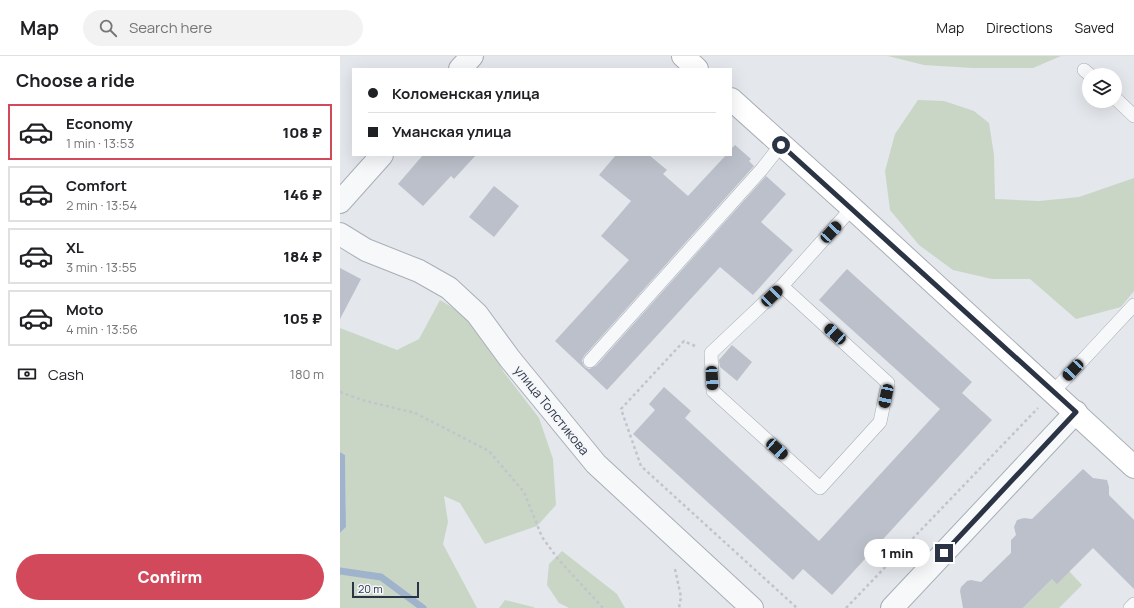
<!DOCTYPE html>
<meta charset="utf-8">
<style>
body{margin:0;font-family:Manrope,sans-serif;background:#f2f2f2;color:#202124;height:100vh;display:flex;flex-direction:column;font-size:15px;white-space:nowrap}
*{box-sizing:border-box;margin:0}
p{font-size:13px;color:#757577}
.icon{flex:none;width:22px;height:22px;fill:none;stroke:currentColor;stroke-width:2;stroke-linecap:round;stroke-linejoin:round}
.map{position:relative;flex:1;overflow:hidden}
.sheet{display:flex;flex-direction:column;background:#fff;width:340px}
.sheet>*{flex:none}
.guide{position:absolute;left:12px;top:12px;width:380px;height:88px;border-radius:0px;box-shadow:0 4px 16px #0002;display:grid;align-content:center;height:88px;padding:0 16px;background:#fff}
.fabs{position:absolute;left:742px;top:12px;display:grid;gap:8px}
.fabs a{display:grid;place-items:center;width:40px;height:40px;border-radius:50%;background:#fff;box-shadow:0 4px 16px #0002;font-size:20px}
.scale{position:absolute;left:12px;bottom:10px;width:67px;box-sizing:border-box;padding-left:4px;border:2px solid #2b3445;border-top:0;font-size:11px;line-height:14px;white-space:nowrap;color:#2b3445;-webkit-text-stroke:3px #f4f6f9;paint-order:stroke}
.end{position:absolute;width:18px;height:18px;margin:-9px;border:5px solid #2b3445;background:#fff;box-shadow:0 0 0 2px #fff}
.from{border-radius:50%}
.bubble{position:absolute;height:28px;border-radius:14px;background:#fff;box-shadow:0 4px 16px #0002;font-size:13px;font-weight:800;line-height:28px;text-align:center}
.car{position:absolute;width:12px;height:24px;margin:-12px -6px;border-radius:5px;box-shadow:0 0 3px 1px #0007;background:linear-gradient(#222 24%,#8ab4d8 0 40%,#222 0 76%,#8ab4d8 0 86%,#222 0)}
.guide b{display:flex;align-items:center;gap:14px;height:38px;font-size:15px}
.guide b+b{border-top:1px solid #e0e0e0}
.guide i{width:10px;height:10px;background:#202124}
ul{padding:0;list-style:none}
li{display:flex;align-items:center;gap:12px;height:56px;margin:0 8px 6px;padding:0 8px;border:2px solid #e0e0e0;border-radius:0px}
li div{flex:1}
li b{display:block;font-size:15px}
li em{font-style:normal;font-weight:800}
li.on{border-color:#d1495b}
li>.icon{width:36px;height:36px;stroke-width:1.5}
h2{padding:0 16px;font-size:18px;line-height:48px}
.pay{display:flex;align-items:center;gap:10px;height:44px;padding:0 16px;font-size:15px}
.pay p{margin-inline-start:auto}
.button{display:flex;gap:8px;margin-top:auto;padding:8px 16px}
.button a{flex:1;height:46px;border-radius:24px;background:#d1495b;color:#fff;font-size:16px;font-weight:800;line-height:46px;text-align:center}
header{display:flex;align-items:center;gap:24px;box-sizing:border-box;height:56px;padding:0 20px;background:#fff;border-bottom:1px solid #e0e0e0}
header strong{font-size:19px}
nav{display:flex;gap:22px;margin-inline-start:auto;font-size:14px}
.search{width:280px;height:36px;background:#f2f2f2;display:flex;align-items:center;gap:10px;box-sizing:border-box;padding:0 14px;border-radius:22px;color:#757577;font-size:15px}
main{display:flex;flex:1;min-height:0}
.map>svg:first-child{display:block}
.green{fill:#c9d6c5}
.water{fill:#9fb4cc}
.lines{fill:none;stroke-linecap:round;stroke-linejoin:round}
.stream{stroke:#9fb4cc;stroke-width:7}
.building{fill:#bbc0ca}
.lane-casing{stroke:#a9aeb7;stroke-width:14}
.street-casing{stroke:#a9aeb7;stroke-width:24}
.secondary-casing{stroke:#a9aeb7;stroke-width:24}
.path{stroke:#c2c5cb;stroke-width:2.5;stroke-dasharray:3 3;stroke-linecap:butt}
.lane{stroke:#f7f8fa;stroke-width:13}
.street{stroke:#f7f8fa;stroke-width:22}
.secondary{stroke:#fff;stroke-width:22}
.route{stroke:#2b3445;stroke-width:5}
.labels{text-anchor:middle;stroke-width:3.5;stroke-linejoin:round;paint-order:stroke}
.street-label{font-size:13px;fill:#2b3445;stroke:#f4f6f9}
</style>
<header>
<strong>Map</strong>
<div class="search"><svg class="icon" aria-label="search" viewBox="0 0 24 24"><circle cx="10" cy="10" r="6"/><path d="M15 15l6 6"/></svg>Search here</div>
<nav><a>Map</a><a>Directions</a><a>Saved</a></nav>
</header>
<main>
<section class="sheet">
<h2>Choose a ride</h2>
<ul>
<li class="on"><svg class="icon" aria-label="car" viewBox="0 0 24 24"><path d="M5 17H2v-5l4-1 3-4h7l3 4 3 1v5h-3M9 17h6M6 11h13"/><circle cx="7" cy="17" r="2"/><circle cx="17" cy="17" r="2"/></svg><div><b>Economy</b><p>1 min · 13:53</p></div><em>108 ₽</em></li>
<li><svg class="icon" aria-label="car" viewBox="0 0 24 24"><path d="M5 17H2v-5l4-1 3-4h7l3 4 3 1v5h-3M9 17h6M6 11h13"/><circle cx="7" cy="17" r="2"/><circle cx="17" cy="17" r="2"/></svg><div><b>Comfort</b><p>2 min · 13:54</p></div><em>146 ₽</em></li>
<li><svg class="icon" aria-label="car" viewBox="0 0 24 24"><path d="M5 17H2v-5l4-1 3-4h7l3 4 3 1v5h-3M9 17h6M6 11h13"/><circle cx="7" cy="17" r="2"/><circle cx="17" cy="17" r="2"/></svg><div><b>XL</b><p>3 min · 13:55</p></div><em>184 ₽</em></li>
<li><svg class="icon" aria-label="car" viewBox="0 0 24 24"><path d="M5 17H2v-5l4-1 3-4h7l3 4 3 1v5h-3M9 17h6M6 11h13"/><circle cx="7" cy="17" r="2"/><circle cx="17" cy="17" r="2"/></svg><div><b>Moto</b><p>4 min · 13:56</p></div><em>105 ₽</em></li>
</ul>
<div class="pay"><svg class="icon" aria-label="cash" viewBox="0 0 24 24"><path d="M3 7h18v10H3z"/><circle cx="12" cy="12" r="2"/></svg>Cash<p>180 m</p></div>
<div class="button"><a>Confirm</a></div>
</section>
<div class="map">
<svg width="794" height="552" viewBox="0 0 794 552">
<rect width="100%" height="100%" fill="#e4e7ec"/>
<path class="green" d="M548,0H721L693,12H632L584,9Z
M578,44L604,45L634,55L649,67L654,99L655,143L699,145L739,141L794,122V235L781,251L736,263L690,223H652L613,214L579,189L550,154L545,115L555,78Z
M100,244L140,268L163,315L199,362L213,403L216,449L197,470L145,488L120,447L104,440L108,466L103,488L137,552H0V477L6,471L5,399L0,396V272L57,294L79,283Z
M222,495L277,538L285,552H229L219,547L207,529L209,508Z
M729,515L742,529L719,552H683L712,523Z
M165,544L193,551L195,552H159Z"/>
<path class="water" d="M0,396L5,399L6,471L0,477Z"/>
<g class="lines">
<path class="stream" d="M0,515L41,521L83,552"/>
</g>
<path class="building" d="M395,89L411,103L409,105L414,110L244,300L242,304L243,308L245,311L249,313L256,310L426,120L446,138L421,166L453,194L413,239L380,211L267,334L215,285L289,204L261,180L291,145L259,119L276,99H309L327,114L323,118L348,140L386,99H391V93Z
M83,99H136L114,123L111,120L83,150L58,128Z
M154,130L179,150L154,181L129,161Z
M0,212L21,223L0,263Z
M507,213L632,326L622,337L652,364L492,539L463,513L453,524L293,378L315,354L309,348L324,331L351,355L345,362L479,485L600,353L479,244Z
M392,289L412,306L397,325L380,311L379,304Z
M743,413L753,422L767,424L769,431V439L794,464V533L753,492L717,528L712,523L683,552H623L620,535L621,531L627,525L631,524L641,526L671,497V484L676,479L674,471L677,464L684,462L692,463Z"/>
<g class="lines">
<defs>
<path id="lane" d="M744,14L750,19
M775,42L794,60
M442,230L371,297L373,335L480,432L540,366L548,327L442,230L512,152
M250,305L422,113L441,89
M713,336L794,249
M790,552L794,548"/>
<path id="street" d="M120,13L132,0
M0,146L42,99
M0,178L26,194L79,215L109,232L137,258L170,303L256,408L412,552
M552,552L736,356"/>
<path id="secondary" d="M343,0L357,13
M391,43L512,152L794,411"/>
</defs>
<use href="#lane" class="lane-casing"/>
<use href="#street" class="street-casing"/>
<use href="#secondary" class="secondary-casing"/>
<path class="path" d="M355,290L344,285L281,353L301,410L457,552
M0,336L22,344L75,357L149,395L184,436L202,481L218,503L263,552
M335,513L341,541L339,552
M506,552L698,352"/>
<use href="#lane" class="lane"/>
<use href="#street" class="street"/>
<use href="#secondary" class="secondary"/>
</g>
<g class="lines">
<path class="route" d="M441,89L736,356L604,497"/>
</g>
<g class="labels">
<g class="street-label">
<text transform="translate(212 354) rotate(51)" y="5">улица Толстикова</text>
</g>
</g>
</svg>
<div class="fabs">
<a><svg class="icon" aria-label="layers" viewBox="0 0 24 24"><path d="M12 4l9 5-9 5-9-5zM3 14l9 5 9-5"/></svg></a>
</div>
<div class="scale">20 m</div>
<i class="end from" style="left:441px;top:89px"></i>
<i class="end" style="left:604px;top:497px"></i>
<div class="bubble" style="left:524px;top:483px;width:66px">1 min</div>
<i class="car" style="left:491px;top:176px;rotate:43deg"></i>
<i class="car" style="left:432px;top:240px;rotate:46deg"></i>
<i class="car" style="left:495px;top:278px;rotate:312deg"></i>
<i class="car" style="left:733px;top:314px;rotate:223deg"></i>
<i class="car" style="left:372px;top:322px;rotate:177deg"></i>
<i class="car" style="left:546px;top:340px;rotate:192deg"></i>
<i class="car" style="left:437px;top:393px;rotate:132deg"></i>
<div class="guide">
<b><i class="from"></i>Коломенская улица</b>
<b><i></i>Уманская улица</b>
</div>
</div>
</main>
